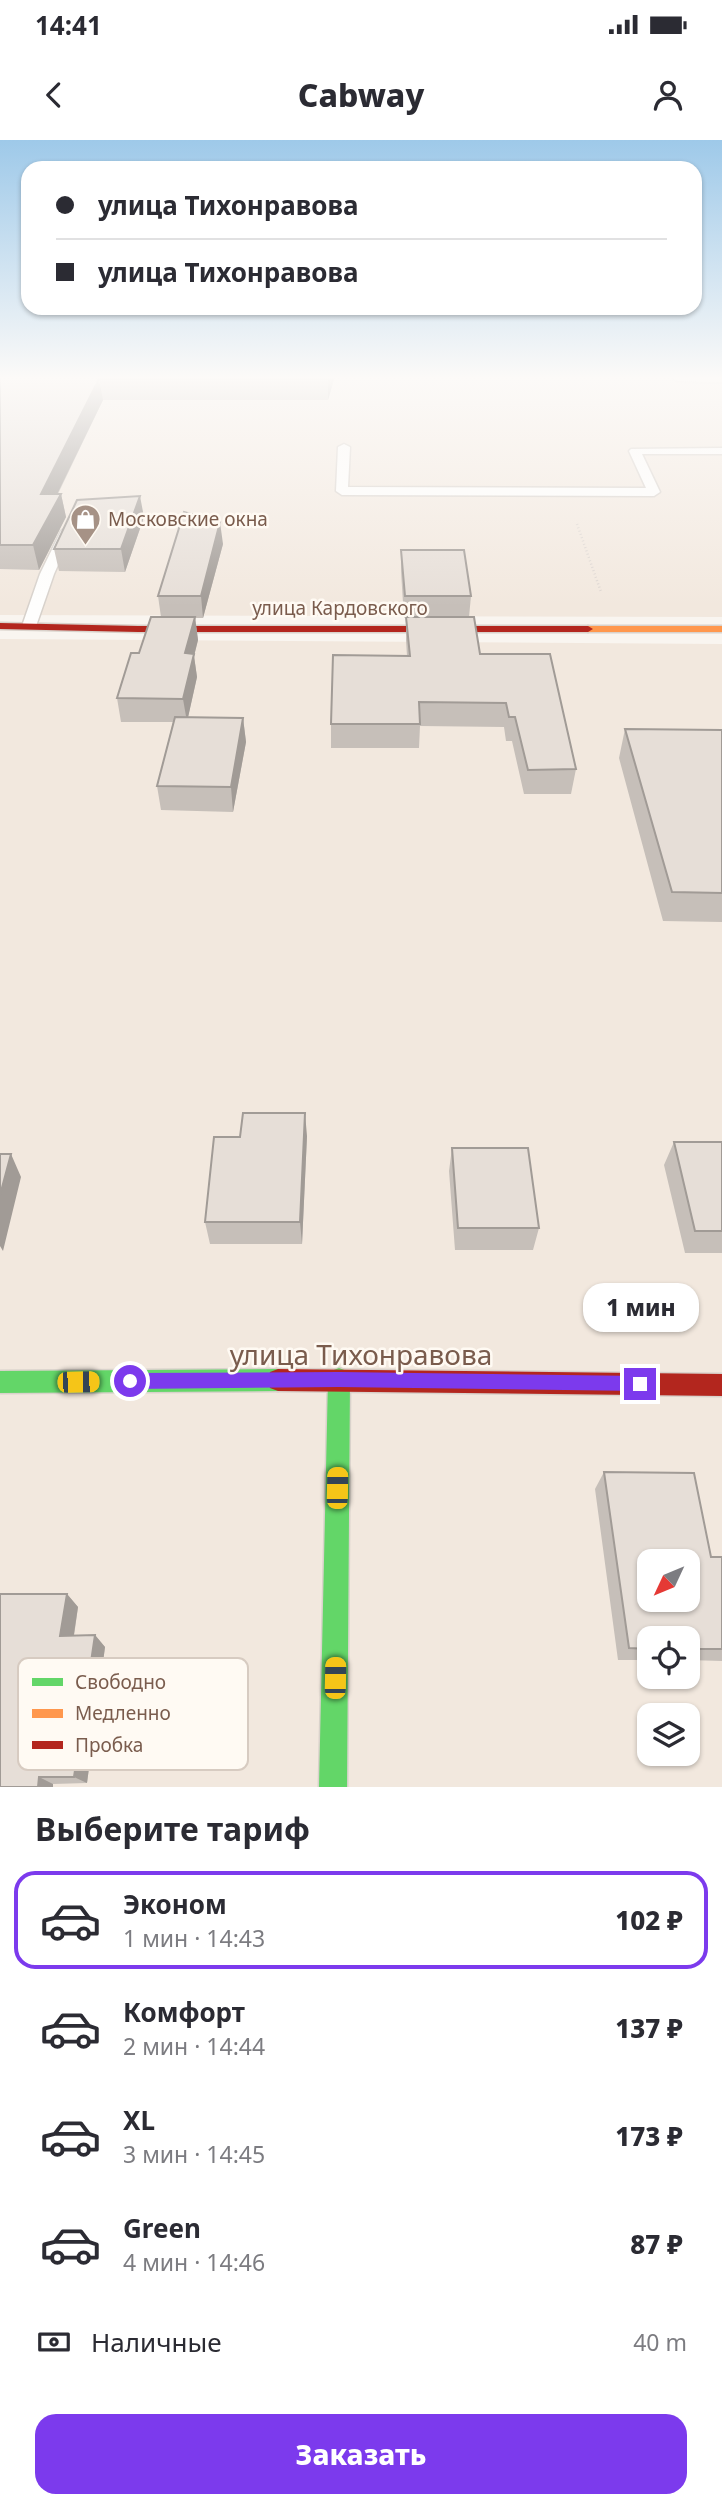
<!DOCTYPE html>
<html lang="ru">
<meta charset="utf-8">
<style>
body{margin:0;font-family:"Noto Sans",sans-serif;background:#f7f7f7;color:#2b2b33;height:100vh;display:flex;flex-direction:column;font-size:26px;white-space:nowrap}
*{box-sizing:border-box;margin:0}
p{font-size:23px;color:#7c7c81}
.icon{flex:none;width:38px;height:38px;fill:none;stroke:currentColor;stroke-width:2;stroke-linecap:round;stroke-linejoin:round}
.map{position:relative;height:1647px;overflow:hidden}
.sheet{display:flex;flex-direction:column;background:#fff;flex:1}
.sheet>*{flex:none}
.hud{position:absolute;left:21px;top:21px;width:681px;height:154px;border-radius:21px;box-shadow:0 2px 5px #0004;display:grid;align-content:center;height:154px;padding:0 35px;background:#fff}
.needle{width:46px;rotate:226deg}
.controls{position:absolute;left:637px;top:1409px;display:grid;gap:14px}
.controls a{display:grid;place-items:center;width:63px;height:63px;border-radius:14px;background:#fff;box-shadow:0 2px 5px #0004;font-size:35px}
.end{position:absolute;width:32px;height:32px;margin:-16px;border:9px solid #7c3aed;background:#fff;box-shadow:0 0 0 4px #fff}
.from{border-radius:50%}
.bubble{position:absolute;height:49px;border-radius:21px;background:#fff;box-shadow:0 2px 5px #0004;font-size:23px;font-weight:800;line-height:49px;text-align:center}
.car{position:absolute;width:21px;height:42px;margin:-21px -10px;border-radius:9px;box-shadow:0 0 5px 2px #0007;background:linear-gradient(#f5c518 24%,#345 0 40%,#f5c518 0 76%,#345 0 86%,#f5c518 0)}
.hud b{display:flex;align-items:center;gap:24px;height:66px;font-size:26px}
.hud b+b{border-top:2px solid #e1e1e2}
.hud i{width:18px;height:18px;background:#2b2b33}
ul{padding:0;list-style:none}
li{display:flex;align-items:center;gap:21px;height:98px;margin:0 14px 10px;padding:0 21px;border:4px solid transparent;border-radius:21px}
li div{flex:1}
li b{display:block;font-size:26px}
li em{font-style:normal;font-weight:800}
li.selected{border-color:#7c3aed}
li>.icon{width:63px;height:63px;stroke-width:1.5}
h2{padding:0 35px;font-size:32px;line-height:84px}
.pay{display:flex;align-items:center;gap:18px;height:77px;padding:0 35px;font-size:26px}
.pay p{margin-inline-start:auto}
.primary-button{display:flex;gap:14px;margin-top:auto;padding:14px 35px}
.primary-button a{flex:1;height:80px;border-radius:21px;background:#7c3aed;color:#fff;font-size:28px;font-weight:800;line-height:80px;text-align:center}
.status{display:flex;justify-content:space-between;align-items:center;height:49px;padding:0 35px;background:#fff;direction:ltr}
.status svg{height:19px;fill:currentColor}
header{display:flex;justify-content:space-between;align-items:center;height:91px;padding:0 35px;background:#fff;font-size:32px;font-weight:800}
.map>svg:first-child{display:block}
.residential{fill:#f2e8de;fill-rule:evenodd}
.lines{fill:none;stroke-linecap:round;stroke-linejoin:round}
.lane-casing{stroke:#d7d1cb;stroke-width:3}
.street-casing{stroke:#d7d1cb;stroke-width:4}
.fast-casing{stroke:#d9d2cb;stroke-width:3}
.slow-casing{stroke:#d9d2cb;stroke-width:3}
.jam-casing{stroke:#d9d2cb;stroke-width:3}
.path{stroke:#dcd5d0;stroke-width:2.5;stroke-dasharray:1 2.5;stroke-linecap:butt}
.lane{fill:#fefefd;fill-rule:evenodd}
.street{fill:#fefefd;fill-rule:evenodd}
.fast{fill:#63d668;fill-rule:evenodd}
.slow{fill:#ff974d;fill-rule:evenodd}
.jam{fill:#b3261e;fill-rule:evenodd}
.wall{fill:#c6bfb9}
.shaded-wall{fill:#a19b96}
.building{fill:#e6ded7;stroke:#a19b96;stroke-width:2;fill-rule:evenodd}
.route{fill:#7c3aed}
.labels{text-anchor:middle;stroke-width:5;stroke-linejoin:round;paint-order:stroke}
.far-poi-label{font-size:19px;fill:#7a5c4d;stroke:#fffaf3;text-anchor:start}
.far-street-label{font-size:19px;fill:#7a5c4d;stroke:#fffaf3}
.near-street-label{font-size:28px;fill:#7a5c4d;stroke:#fffaf3}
.key{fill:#fffaf3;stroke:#d7cbc1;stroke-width:2}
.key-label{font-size:19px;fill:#7a5c4d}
</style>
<div class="status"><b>14:41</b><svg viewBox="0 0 49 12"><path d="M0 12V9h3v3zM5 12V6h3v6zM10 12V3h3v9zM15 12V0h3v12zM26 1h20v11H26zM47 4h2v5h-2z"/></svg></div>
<header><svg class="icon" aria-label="back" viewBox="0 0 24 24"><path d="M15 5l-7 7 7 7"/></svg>Cabway<svg class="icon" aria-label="person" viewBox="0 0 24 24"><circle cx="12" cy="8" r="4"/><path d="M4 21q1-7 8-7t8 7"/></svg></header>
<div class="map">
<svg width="722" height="1647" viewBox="0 0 722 1647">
<rect width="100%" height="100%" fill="#f9f5f0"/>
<path class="residential" d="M0,236H722V477L0,475Z
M0,499L722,504V1647H0ZM649,1421H688V1460H649ZM649,1498H688V1536H649ZM649,1575H688V1614H649Z"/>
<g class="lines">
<defs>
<path id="lane" d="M344,304L350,307L348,347L646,348L629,311L631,309L722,308V314H642L660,352L654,356L342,355L336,351L338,307Z
M67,387L73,391L54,434L36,486L34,489H24L22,486L40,434L61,391Z"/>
<path id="street" d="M669,236H722V242L678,241Z"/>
<path id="fast" d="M339,1228L347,1231L350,1239L347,1647H319L328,1239L331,1231Z
M278,1229L286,1232L289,1240L286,1248L278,1251L0,1253V1231Z"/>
<path id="slow" d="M722,486V492H588L583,489L588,486Z"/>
<path id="jam" d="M0,483L138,486H588L593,489L588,492H138L0,489Z
M278,1229L722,1234V1256L278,1251L270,1248L267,1240L270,1232Z"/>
</defs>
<use href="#lane" class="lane-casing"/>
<use href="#street" class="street-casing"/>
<use href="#fast" class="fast-casing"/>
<use href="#slow" class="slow-casing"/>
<use href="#jam" class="jam-casing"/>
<path class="path" d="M577,384L601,452"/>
<use href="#lane" class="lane"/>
<use href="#street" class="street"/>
<use href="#fast" class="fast"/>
<use href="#slow" class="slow"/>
<use href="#jam" class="jam"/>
</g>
<path class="wall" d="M0,236H335L328,260H103L58,354H61L66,377L39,430L0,429Z
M144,377L125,432L59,431L54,409Z
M223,404L203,478H195L198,500L194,516L197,537L188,577L243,578L246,602L233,672L161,670L157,646L173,582H121L117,558L139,513L161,477L158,456Z
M401,410L471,456L469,477L480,514L576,629L571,654H524L512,601H506L504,587L420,586L419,608H331V584L407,516L406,500V478H404L401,432Z
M625,589L722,590V782L663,781L619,618Z
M307,996L302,1104H210L205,1082L240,997Z
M674,1002H722V1113H685L664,1025Z
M452,1008L539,1088L533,1110H455L449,1031Z
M604,1332L711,1417H722V1521L688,1520V1498H649V1520H618L595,1349Z
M67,1454L78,1467L74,1496L95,1495L105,1507L87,1643L53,1644V1647H0Z"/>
<path class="shaded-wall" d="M329,236H335L328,260V239Z
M99,239L103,260L46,377L41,354Z
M61,354L66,377L39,430L33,405Z
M140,356L144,377L125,432L121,409Z
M220,382L223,404L203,478L201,456Z
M195,477L198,500L194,516L197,537L187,582L183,559L185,513Z
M243,578L246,602L233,672L231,647Z
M305,973L307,996L302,1104L300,1082Z
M11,1014L21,1037L3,1111L0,1106V1055Z
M67,1454L78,1467L72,1507L60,1496Z
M95,1495L105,1507L87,1643L74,1637Z
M39,1637L53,1644V1647H38Z"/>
<path class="building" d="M0,236H329L328,239H99L41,354H61L33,405H0Z
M140,356L121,409H54L77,360Z
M184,372L220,382L201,456H158Z
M401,410H464L471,456H405Z
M151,477H195L185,513L194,514L183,559L117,558L131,513H139Z
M406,477H474L480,514H550L576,629L528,630L515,577H509L506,563L419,562L420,584H331L333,515L410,516Z
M175,577L243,578L231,647L157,646Z
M625,589L722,590V753L672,752Z
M243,973H305L300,1082H205L214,997H240Z
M674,1002H722V1091H695Z
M452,1008H528L539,1088H458Z
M0,1014H11L0,1055Z
M604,1332L694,1333L711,1417H722V1509H688V1498H649V1509L629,1508ZM649,1421H688V1460H649Z
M0,1454H67L60,1496L95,1495L74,1637H39L38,1647H0Z"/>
<linearGradient id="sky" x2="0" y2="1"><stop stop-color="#9ec9e9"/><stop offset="0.51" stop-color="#fcfaf8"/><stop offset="1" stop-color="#fcfaf8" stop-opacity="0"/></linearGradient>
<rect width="722" height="466" fill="url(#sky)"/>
<path class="route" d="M339,1232L640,1236L646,1238L648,1244L646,1249L640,1251L339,1247L130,1249L125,1247L123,1241L125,1236L130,1233Z"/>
<defs>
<symbol id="shop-pin" viewBox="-11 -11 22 30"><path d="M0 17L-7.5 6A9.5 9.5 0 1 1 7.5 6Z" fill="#a69286" stroke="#fffaf3"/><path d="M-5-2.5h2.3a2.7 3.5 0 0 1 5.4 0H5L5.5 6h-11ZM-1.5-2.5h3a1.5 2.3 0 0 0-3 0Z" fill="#fff"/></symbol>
</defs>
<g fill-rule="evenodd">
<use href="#shop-pin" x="68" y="362" width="35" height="47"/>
</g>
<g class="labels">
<g class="far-poi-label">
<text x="108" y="386">Московские окна</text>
</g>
<g class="far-street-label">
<text x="340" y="475">улица Кардовского</text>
</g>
<g class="near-street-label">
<text x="361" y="1225">улица Тихонравова</text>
</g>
</g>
<rect x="18" y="1518" width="230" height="112" rx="10" class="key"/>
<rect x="32" y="1538" width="31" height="8" fill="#63d668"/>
<rect x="32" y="1569" width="31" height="9" fill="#ff974d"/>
<rect x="32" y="1601" width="31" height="8" fill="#b3261e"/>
<g class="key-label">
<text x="75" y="1549">Свободно</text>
<text x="75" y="1580">Медленно</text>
<text x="75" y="1612">Пробка</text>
</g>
</svg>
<div class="controls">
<a><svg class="needle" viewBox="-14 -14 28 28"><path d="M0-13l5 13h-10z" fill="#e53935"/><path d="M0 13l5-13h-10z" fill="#7c7c81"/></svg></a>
<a><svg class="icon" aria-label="locate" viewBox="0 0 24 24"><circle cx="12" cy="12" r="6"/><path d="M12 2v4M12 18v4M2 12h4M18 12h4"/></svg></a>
<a><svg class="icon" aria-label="layers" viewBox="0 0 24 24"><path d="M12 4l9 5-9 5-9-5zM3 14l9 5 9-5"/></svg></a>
</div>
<i class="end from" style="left:130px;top:1241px"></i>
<i class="end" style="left:640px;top:1244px"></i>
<div class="bubble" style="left:583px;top:1143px;width:116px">1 мин</div>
<i class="car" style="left:78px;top:1242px;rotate:89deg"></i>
<i class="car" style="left:337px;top:1348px;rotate:1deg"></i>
<i class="car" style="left:335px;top:1538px;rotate:1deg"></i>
<div class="hud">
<b><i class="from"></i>улица Тихонравова</b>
<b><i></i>улица Тихонравова</b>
</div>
</div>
<section class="sheet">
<h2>Выберите тариф</h2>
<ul>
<li class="selected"><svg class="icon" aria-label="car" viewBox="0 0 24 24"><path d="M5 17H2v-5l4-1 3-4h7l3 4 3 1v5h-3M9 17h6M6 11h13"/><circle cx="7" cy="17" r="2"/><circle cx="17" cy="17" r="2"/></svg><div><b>Эконом</b><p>1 мин · 14:43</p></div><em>102 ₽</em></li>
<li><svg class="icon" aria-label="car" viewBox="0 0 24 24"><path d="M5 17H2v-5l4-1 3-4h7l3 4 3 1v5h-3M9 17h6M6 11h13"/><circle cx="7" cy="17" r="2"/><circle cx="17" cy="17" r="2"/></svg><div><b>Комфорт</b><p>2 мин · 14:44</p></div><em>137 ₽</em></li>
<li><svg class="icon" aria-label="car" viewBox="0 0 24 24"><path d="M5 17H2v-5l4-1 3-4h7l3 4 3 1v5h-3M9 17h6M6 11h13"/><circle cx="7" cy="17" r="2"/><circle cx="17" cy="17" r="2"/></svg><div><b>XL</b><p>3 мин · 14:45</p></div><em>173 ₽</em></li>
<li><svg class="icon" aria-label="car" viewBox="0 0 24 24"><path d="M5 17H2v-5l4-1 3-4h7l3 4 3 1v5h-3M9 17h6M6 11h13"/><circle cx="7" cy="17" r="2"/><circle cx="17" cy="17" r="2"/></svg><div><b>Green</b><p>4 мин · 14:46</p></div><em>87 ₽</em></li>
</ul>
<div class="pay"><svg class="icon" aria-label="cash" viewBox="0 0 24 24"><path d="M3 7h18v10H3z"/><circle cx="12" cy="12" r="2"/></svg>Наличные<p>40 m</p></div>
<div class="primary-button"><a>Заказать</a></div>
</section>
